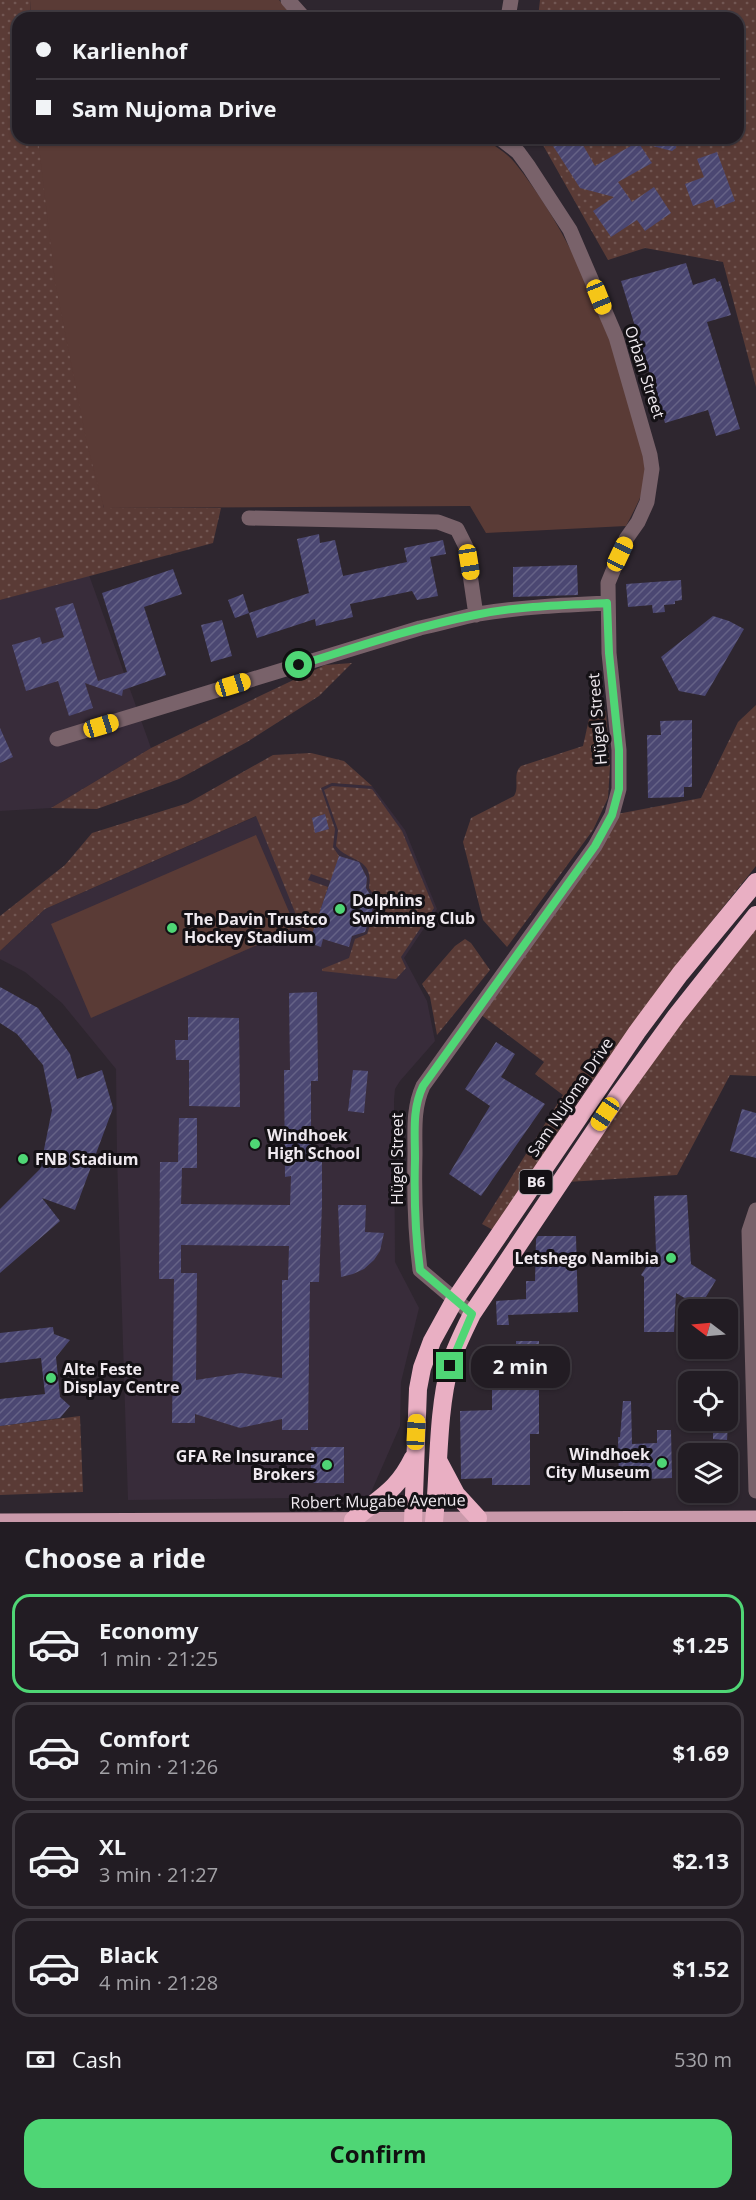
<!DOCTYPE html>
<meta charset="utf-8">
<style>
body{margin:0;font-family:"Open Sans",sans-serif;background:#2e2930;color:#f1f3f6;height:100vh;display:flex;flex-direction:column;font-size:22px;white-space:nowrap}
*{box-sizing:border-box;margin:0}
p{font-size:20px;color:#a2a1a6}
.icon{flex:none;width:33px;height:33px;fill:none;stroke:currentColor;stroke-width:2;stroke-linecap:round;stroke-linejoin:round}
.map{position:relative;height:1522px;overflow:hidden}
.side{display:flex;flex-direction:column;background:#221c23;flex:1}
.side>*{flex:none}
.guide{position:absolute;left:12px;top:12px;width:732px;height:132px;border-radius:18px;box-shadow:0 2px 4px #0004,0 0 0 2px #3f3a41;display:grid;align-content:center;height:132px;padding:0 24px;background:#221c23}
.needle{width:39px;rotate:286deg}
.buttons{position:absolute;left:678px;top:1299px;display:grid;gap:12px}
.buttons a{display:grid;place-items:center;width:60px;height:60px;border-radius:12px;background:#221c23;box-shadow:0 2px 4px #0004,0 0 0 2px #3f3a41;font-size:30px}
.end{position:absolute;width:27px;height:27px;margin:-14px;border:8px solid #4fd675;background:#111;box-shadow:0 0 0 3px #111}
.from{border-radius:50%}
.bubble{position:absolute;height:42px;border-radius:18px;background:#221c23;box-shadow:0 2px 4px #0004,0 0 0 2px #3f3a41;font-size:20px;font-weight:700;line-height:42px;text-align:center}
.car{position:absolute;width:18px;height:36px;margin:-18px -9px;border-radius:8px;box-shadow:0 0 4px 2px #0007;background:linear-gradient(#f5c518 24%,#345 0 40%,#f5c518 0 76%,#345 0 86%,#f5c518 0)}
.guide b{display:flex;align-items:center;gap:21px;height:57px;font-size:22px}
.guide b+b{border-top:2px solid #3f3a41}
.guide i{width:15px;height:15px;background:#f1f3f6}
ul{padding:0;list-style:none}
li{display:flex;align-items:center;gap:18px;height:99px;margin:0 12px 9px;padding:0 12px;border:3px solid #3f3a41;border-radius:18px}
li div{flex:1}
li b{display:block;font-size:22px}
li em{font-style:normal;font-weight:700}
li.on{border-color:#4fd675}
li>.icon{width:54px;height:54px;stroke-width:1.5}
h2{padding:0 24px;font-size:27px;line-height:72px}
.pay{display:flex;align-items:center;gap:15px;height:66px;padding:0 24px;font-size:22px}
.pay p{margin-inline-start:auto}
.button{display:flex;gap:12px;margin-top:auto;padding:12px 24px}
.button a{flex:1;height:69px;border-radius:18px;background:#4fd675;color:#111;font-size:24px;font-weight:700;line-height:69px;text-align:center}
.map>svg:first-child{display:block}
.built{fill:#382c3a}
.green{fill:url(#green-dots)}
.pitch{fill:#5a3b36}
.building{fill:url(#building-hatch);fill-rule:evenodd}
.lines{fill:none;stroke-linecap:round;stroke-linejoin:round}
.minor{stroke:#79626a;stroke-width:15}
.major{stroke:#c999aa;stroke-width:15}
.highway{stroke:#e9afc3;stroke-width:18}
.route{stroke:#4fd675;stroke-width:8}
.poi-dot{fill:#4fd675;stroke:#141115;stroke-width:2}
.labels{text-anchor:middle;stroke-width:6;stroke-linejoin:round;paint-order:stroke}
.shield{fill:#141115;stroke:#ada8ae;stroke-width:1.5}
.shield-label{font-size:15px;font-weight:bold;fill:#efe9ef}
.street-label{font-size:16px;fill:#efe9ef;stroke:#141115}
.poi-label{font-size:16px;font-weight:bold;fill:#efe9ef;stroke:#141115;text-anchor:start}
</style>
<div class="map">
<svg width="756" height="1522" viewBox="0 0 756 1522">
<defs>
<pattern id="green-dots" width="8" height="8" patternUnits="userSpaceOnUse" patternTransform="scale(1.5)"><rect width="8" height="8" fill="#5a3b36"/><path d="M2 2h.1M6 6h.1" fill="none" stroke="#725753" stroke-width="1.8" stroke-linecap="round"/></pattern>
<pattern id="building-hatch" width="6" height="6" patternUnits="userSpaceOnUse" patternTransform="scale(1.5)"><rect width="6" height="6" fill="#4b4772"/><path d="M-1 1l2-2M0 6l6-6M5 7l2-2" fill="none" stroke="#656286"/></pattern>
</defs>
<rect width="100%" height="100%" fill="#2e262f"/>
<path class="built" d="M89,575L151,748L51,808L0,811V600Z
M332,783L372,786L405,830L437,909L404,958L427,1001L435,1041L400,1081L395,1089L394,1100L395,1262L419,1308L401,1382L400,1426L369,1497L128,1500L117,1157L116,1069L62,1003L25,972L0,959V951L45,909Z"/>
<path class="green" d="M0,0H30L31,18H18V138H38L104,508H221L213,543L0,600Z
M540,0H756V387L723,262L645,248L608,260L539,138H738V18H538Z
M352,663L319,696L247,742L179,779L97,809L51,808L151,748L325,665Z
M756,705V866L672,971L583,1094L493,1230L482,1224L563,1095L535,1074L544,1062L476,1011L612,815L701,798L738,722Z
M606,711L610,767L608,798L593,830L507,947L483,920L463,842L471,818L514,796C520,787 512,774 521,766L583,746L589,719Z
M311,753L344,761L372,786L332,783L321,788L335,829L333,847L339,856L331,881L311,874L308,880L328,887L313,932L301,927L256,816L45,909L0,951V916L65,865L92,833L188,803L273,755Z
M332,786L372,789L402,831L434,908L401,957L406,968L396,979L322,971V969L349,958L355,939L367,934L378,901L369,888C374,856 349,863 336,846L338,830L324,790Z
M756,915V1076L730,1075L677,1175L568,1182Z
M465,939L471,943L490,970L437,1035L430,997L422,984L455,946Z
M80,1416L83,1492L0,1495V1426Z"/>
<path class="pitch" d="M30,0H279L296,18H31Z
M38,138H483L487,140C496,147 508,154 515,163C569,230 603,314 629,395C636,416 646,448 646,471C646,491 635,508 626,526L486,533L470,506L104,508L88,448L55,282Z
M256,835L293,921L289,931L91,1018L51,924Z"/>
<path class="building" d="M548,138H579L595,166L638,142L652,163L618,182L632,202L654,187L671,213L645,231L637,220L611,237L593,211L614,197L580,188Z
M638,138H676V148L672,151L637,142Z
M717,152L735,201L716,208L713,199L693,206L685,184L704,177L697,159Z
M686,263L693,285L715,278L717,282L720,281L731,315L707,322L740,429L716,436L708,410L665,423L621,281Z
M319,534L320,543L335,540L343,576L407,562L404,548L443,540L446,554L430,557L438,596L417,600L412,591L350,604L353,617L316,626L315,619L257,638L249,613L309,593L297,539Z
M577,565L578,595L513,597V567Z
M173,569L182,594L144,607L166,675L123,690L122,696L85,683L93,708L69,716L58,681L26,691L12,645L40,637L42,644L64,637L55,608L73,603L98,681L127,672L102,593Z
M681,580L682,600L675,601V604L664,605L665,612L653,613L652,605L628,607L626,584Z
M243,594L249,613L235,618L228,600Z
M713,616L729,621L744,629L705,696L679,691L661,657Z
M222,620L232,656L211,662L201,625Z
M692,720V787H684V797L648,798L647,735H661L660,721Z
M0,728L13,757L0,763Z
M325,814L329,829L315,833L312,818Z
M339,856L359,862L367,878L366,888L375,902L365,932L352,936L349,947L323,939L321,947L309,943Z
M0,987L38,1008L70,1054L77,1079L102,1070L113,1108L75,1210L42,1198L60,1221L0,1273V1209L40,1169L52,1110L43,1065L17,1034L0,1023Z
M317,992L318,1081H311V1158L322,1157V1205L319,1282H310L308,1430H282V1419L240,1428L195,1414V1423H172L174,1279H159L160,1162H178L179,1118H197V1168H182L181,1204L290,1205L291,1176L285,1177L284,1070H290L289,993ZM181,1245L289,1246L288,1280H282V1378L241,1373L196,1380L197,1273H181Z
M188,1017L239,1018L240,1107L189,1106V1060H176L175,1040H188Z
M496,1042L515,1054L501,1077L545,1104L481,1196L449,1174L490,1106L465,1089Z
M353,1070L368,1071L364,1113L348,1111Z
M742,1109L756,1113V1158L730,1151Z
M687,1195L691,1264L716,1280L700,1307L676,1293L674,1332H644V1277L641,1275L656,1252L654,1196Z
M338,1205H366L365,1232L384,1233L380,1251L374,1260L364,1269L353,1274L341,1277Z
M538,1236H576L578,1312L508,1315L509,1325H497L496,1301L526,1299V1281H535L536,1239Z
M53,1327L54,1334L70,1340L56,1357L60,1397L70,1406L60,1418L0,1426V1399L45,1394L41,1358L0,1363V1333Z
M516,1341H539V1434H530V1485H492V1478L461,1479L460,1411L492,1410V1386H516Z
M623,1401H631L632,1444L657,1443V1430H671L672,1478L619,1480L618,1437H620Z
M713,1424L728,1425L727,1440L713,1439Z
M311,1447H344V1483H311Z"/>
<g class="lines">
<path class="minor" d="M288,0L304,18
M508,18L511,0
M249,518L438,522L457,529L466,547L476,615
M57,739L420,628C439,624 459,618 478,614C521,607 564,605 607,603
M756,1210L749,1231L756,1491
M472,1314L420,1270C415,1231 414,1193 415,1154C415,1130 413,1108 423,1086L595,846L612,815L619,789V750L609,653L608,583L626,539L638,522L647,502L652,469L650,455L616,337L570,230L529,167L518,152L500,138"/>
<path class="major" d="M0,1521L756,1518"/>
<path class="highway" d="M439,1462L456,1494L478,1518
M353,1520C380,1497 397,1491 413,1458
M413,1522L418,1389L422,1368L432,1341L454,1301L637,1032L680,974L756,882
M434,1522C439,1473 437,1412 450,1365C455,1348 464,1331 472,1314L618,1096L676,1016L756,915"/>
</g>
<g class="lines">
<path class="route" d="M299,665C357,647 415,627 475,615C518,606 563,605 607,603L609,653L619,750V789L612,815L595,846L423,1086C412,1109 415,1133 415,1159C414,1196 415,1233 420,1270L472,1314L450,1366"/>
</g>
<g class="poi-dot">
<circle cx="340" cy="909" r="6"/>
<circle cx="172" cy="928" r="6"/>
<circle cx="255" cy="1144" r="6"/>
<circle cx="23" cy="1159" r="6"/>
<circle cx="671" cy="1258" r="6"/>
<circle cx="51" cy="1378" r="6"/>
<circle cx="662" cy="1463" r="6"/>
<circle cx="327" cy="1465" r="6"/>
</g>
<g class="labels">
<rect class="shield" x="519.5" y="1170" width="33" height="24" rx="4.5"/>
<g class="shield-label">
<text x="536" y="1187">B6</text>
</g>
<g class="street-label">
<text transform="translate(645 372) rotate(72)" y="6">Orban Street</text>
<text transform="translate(597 719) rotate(-95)" y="6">Hügel Street</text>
<text transform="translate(570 1097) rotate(-56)" y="6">Sam Nujoma Drive</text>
<text transform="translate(397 1159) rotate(-90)" y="6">Hügel Street</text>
<text transform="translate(378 1501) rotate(-1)" y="6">Robert Mugabe Avenue</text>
</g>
<g class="poi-label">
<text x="352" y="906">Dolphins<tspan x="352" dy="18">Swimming Club</tspan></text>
<text x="184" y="925">The Davin Trustco<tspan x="184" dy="18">Hockey Stadium</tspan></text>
<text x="267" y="1141">Windhoek<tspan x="267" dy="18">High School</tspan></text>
<text x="35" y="1165">FNB Stadium</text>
<text x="659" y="1264" text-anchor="end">Letshego Namibia</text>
<text x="63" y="1375">Alte Feste<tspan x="63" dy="18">Display Centre</tspan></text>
<text x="650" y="1460" text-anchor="end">Windhoek<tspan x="650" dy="18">City Museum</tspan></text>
<text x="315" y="1462" text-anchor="end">GFA Re Insurance<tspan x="315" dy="18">Brokers</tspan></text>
</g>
</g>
</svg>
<div class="buttons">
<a><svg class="needle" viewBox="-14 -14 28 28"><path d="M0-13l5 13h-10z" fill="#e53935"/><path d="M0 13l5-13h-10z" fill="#a2a1a6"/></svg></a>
<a><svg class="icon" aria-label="locate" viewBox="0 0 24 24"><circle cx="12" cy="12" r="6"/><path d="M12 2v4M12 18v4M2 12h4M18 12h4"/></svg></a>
<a><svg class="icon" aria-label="layers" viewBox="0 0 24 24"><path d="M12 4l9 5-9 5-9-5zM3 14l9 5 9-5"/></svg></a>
</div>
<i class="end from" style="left:299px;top:665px"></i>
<i class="end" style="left:450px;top:1366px"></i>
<div class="bubble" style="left:471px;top:1346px;width:99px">2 min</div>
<i class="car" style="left:599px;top:297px;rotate:158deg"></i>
<i class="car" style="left:620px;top:554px;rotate:25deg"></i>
<i class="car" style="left:469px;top:562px;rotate:171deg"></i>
<i class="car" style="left:233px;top:685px;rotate:73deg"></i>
<i class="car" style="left:101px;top:726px;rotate:73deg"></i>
<i class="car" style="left:605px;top:1114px;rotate:214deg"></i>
<i class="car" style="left:416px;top:1432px;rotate:3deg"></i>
<div class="guide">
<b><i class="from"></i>Karlienhof</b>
<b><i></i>Sam Nujoma Drive</b>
</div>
</div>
<section class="side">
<h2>Choose a ride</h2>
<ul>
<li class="on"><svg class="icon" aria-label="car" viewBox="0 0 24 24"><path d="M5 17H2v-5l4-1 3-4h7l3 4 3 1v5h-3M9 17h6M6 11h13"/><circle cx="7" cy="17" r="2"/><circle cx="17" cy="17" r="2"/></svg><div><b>Economy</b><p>1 min · 21:25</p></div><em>$1.25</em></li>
<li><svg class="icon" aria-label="car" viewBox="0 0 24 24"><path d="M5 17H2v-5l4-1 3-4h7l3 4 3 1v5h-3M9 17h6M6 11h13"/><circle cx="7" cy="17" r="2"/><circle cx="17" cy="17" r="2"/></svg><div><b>Comfort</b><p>2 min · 21:26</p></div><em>$1.69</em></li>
<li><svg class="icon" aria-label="car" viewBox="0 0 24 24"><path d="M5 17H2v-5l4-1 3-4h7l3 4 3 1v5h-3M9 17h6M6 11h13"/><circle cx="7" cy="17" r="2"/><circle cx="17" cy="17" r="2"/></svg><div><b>XL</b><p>3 min · 21:27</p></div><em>$2.13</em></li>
<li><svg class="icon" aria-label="car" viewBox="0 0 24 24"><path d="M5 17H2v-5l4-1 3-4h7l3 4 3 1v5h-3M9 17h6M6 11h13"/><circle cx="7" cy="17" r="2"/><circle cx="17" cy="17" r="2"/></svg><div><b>Black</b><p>4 min · 21:28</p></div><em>$1.52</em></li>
</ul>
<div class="pay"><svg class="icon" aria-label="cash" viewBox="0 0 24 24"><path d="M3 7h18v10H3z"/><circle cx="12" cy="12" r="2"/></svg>Cash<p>530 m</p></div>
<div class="button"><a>Confirm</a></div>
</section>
